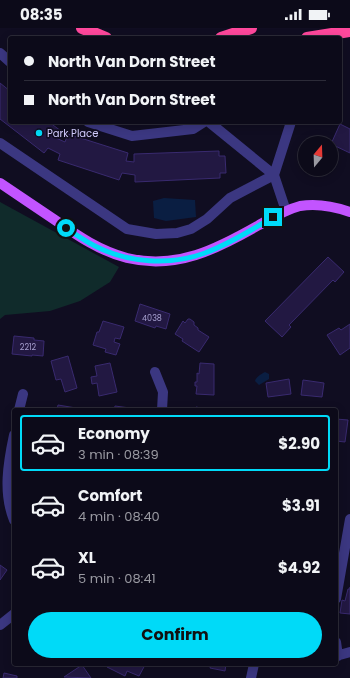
<!DOCTYPE html>
<meta charset="utf-8">
<style>
body{margin:0;font-family:Poppins,sans-serif;background:#1a1826;color:#f1f3f6;height:100vh;display:flex;flex-direction:column;font-size:15px;white-space:nowrap}
*{box-sizing:border-box;margin:0}
p{font-size:13px;color:#9a9aa2}
.icon{flex:none;width:22px;height:22px;fill:none;stroke:currentColor;stroke-width:2;stroke-linecap:round;stroke-linejoin:round}
.map{position:relative;flex:1;overflow:hidden}
.drawer{position:absolute;left:12px;top:380px;width:326px;height:258px;display:flex;flex-direction:column;background:#0c0a19;border-radius:4px;box-shadow:0 2px 10px #0003,0 0 0 1px #2c2b38}
.drawer>*{flex:none}
.top-card{position:absolute;left:8px;top:8px;width:334px;height:88px;border-radius:4px;box-shadow:0 2px 10px #0003,0 0 0 1px #2c2b38;display:grid;align-content:center;height:88px;padding:0 16px;background:#0c0a19}
.needle{width:26px;rotate:19deg}
.tools{position:absolute;left:298px;top:108px;display:grid;gap:8px}
.tools a{display:grid;place-items:center;width:40px;height:40px;border-radius:50%;background:#0c0a19;box-shadow:0 2px 10px #0003,0 0 0 1px #2c2b38;font-size:20px}
.end{position:absolute;width:18px;height:18px;margin:-9px;border:5px solid #00daf8;background:#111;box-shadow:0 0 0 2px #111}
.from{border-radius:50%}
.top-card b{display:flex;align-items:center;gap:14px;height:38px;font-size:15px}
.top-card b+b{border-top:1px solid #2c2b38}
.top-card i{width:10px;height:10px;background:#f1f3f6}
ul{padding:7px 0 0;list-style:none}
li{display:flex;align-items:center;gap:12px;height:56px;margin:0 8px 6px;padding:0 8px;border:2px solid transparent;border-radius:4px}
li div{flex:1}
li b{display:block;font-size:15px}
li em{font-style:normal;font-weight:700}
li.selected{border-color:#00daf8}
li>.icon{width:36px;height:36px;stroke-width:1.5}
.primary-button{display:flex;gap:8px;margin-top:auto;padding:8px 16px}
.primary-button a{flex:1;height:46px;border-radius:24px;background:#00daf8;color:#111;font-size:16px;font-weight:700;line-height:46px;text-align:center}
.status{display:flex;justify-content:space-between;align-items:center;height:28px;padding:0 20px;background:#0c0a19;direction:ltr}
.status svg{height:11px;fill:currentColor}
.map>svg:first-child{display:block}
.green{fill:#102b2b}
.water{fill:#0a1e42}
.building{fill:#221842;stroke:#392a6f}
.lines{fill:none;stroke-linecap:round;stroke-linejoin:round}
.minor{stroke:#3b3781;stroke-width:10}
.major{stroke:#c254ff;stroke-width:10}
.highway{stroke:#ff489c;stroke-width:12}
.route{stroke:#00daf8;stroke-width:5}
.poi-dot{fill:#00daf8;stroke:#100d21;stroke-width:1.5}
.labels{text-anchor:middle;stroke-width:3.5;stroke-linejoin:round;paint-order:stroke}
.number-label{font-size:8px;fill:#a7a0d0}
.poi-label{font-size:10px;fill:#d3cdff;stroke:#100d21;text-anchor:start}
</style>
<div class="status"><b>08:35</b><svg viewBox="0 0 49 12"><path d="M0 12V9h3v3zM5 12V6h3v6zM10 12V3h3v9zM15 12V0h3v12zM26 1h20v11H26zM47 4h2v5h-2z"/></svg></div>
<div class="map">
<svg width="350" height="650" viewBox="0 0 350 650">
<rect width="100%" height="100%" fill="#100d21"/>
<path class="green" d="M0,174L119,239L110,254L80,273L50,283L5,287L0,291Z"/>
<path class="water" d="M164,170L195,172L196,189L166,193L154,190L153,173Z
M265,344L269,346V351L259,357L255,353C256,349 261,346 265,344Z"/>
<path class="building" d="M0,55L10,63V94H49L61,103L56,110L65,114L68,106L128,125L126,133L134,134V126L219,123V128H225L226,145H220V150L135,154V147L122,145L119,152L58,132L60,126L48,120L44,125L0,91Z
M340,96L350,101V125L331,116Z
M328,229L344,244L335,254L333,252L289,297L291,299L282,309L265,293Z
M140,276L170,286L166,301L156,298L155,300L135,293Z
M188,291H190L194,294V297L198,300V302L209,309L199,324L182,313L183,311L175,306L183,293L185,295Z
M103,293L124,299L120,311L115,310L114,314L120,316L116,327L105,324L106,321L93,317L97,304H99Z
M350,296V320L340,327L327,307L339,300L341,302Z
M14,308L34,310V312L44,313L43,328L32,327V328L12,326Z
M68,328L77,360L65,364L61,351L56,352L51,333Z
M110,335L117,364L99,368L97,355L92,356L91,349L97,348L95,338Z
M200,335L214,336V367L196,366L197,358H195V354H197V345L199,346Z
M289,351L291,366L268,369L266,355Z
M303,352L324,355L322,369L301,367Z
M58,377L76,380L75,382H57Z
M115,378L130,380V382H114Z
M196,379L210,382H196Z
M336,391L348,392L345,414L336,413Z
M0,537L7,542L0,552Z
M350,559V586L340,585L342,572L345,573L348,561H350Z
M108,636H142L145,637L139,648L127,643L125,648L107,639Z
M211,636H226L225,643L210,640Z
M82,637L91,650L64,649Z
M4,645L17,648V650H3Z"/>
<g class="lines">
<path class="minor" d="M0,25L10,34
M88,94L132,108L193,101L204,94
M209,94L274,147L286,183
M0,115L127,201L156,206L177,205L191,201L207,191L230,170L274,147L291,94
M155,344L163,364L162,382
M19,382L23,366
M14,407C8,435 3,465 14,492
M336,571L350,491
M0,597L14,586
M336,614L338,628
M336,628L350,624
M251,650L254,636"/>
<path class="major" d="M0,155C18,167 37,180 55,192C78,208 100,223 127,230C177,242 217,221 259,197C272,190 285,182 300,178C318,175 333,178 350,184"/>
<path class="highway" d="M82,0L106,10
M221,10L251,0
M307,10L350,3"/>
</g>
<g class="lines">
<path class="route" d="M66,200C75,206 85,213 95,218C128,235 170,238 205,225C229,216 252,202 273,189"/>
</g>
<circle class="poi-dot" cx="39" cy="105" r="4"/>
<g class="labels">
<g class="number-label">
<text x="152" y="293">4038</text>
<text x="28" y="322">2212</text>
</g>
<g class="poi-label">
<text x="47" y="109">Park Place</text>
</g>
</g>
</svg>
<div class="tools">
<a><svg class="needle" viewBox="-14 -14 28 28"><path d="M0-13l5 13h-10z" fill="#e53935"/><path d="M0 13l5-13h-10z" fill="#9a9aa2"/></svg></a>
</div>
<i class="end from" style="left:66px;top:200px"></i>
<i class="end" style="left:273px;top:189px"></i>
<div class="top-card">
<b><i class="from"></i>North Van Dorn Street</b>
<b><i></i>North Van Dorn Street</b>
</div>
<section class="drawer">
<ul>
<li class="selected"><svg class="icon" aria-label="car" viewBox="0 0 24 24"><path d="M5 17H2v-5l4-1 3-4h7l3 4 3 1v5h-3M9 17h6M6 11h13"/><circle cx="7" cy="17" r="2"/><circle cx="17" cy="17" r="2"/></svg><div><b>Economy</b><p>3 min · 08:39</p></div><em>$2.90</em></li>
<li><svg class="icon" aria-label="car" viewBox="0 0 24 24"><path d="M5 17H2v-5l4-1 3-4h7l3 4 3 1v5h-3M9 17h6M6 11h13"/><circle cx="7" cy="17" r="2"/><circle cx="17" cy="17" r="2"/></svg><div><b>Comfort</b><p>4 min · 08:40</p></div><em>$3.91</em></li>
<li><svg class="icon" aria-label="car" viewBox="0 0 24 24"><path d="M5 17H2v-5l4-1 3-4h7l3 4 3 1v5h-3M9 17h6M6 11h13"/><circle cx="7" cy="17" r="2"/><circle cx="17" cy="17" r="2"/></svg><div><b>XL</b><p>5 min · 08:41</p></div><em>$4.92</em></li>
</ul>
<div class="primary-button"><a>Confirm</a></div>
</section>
</div>
